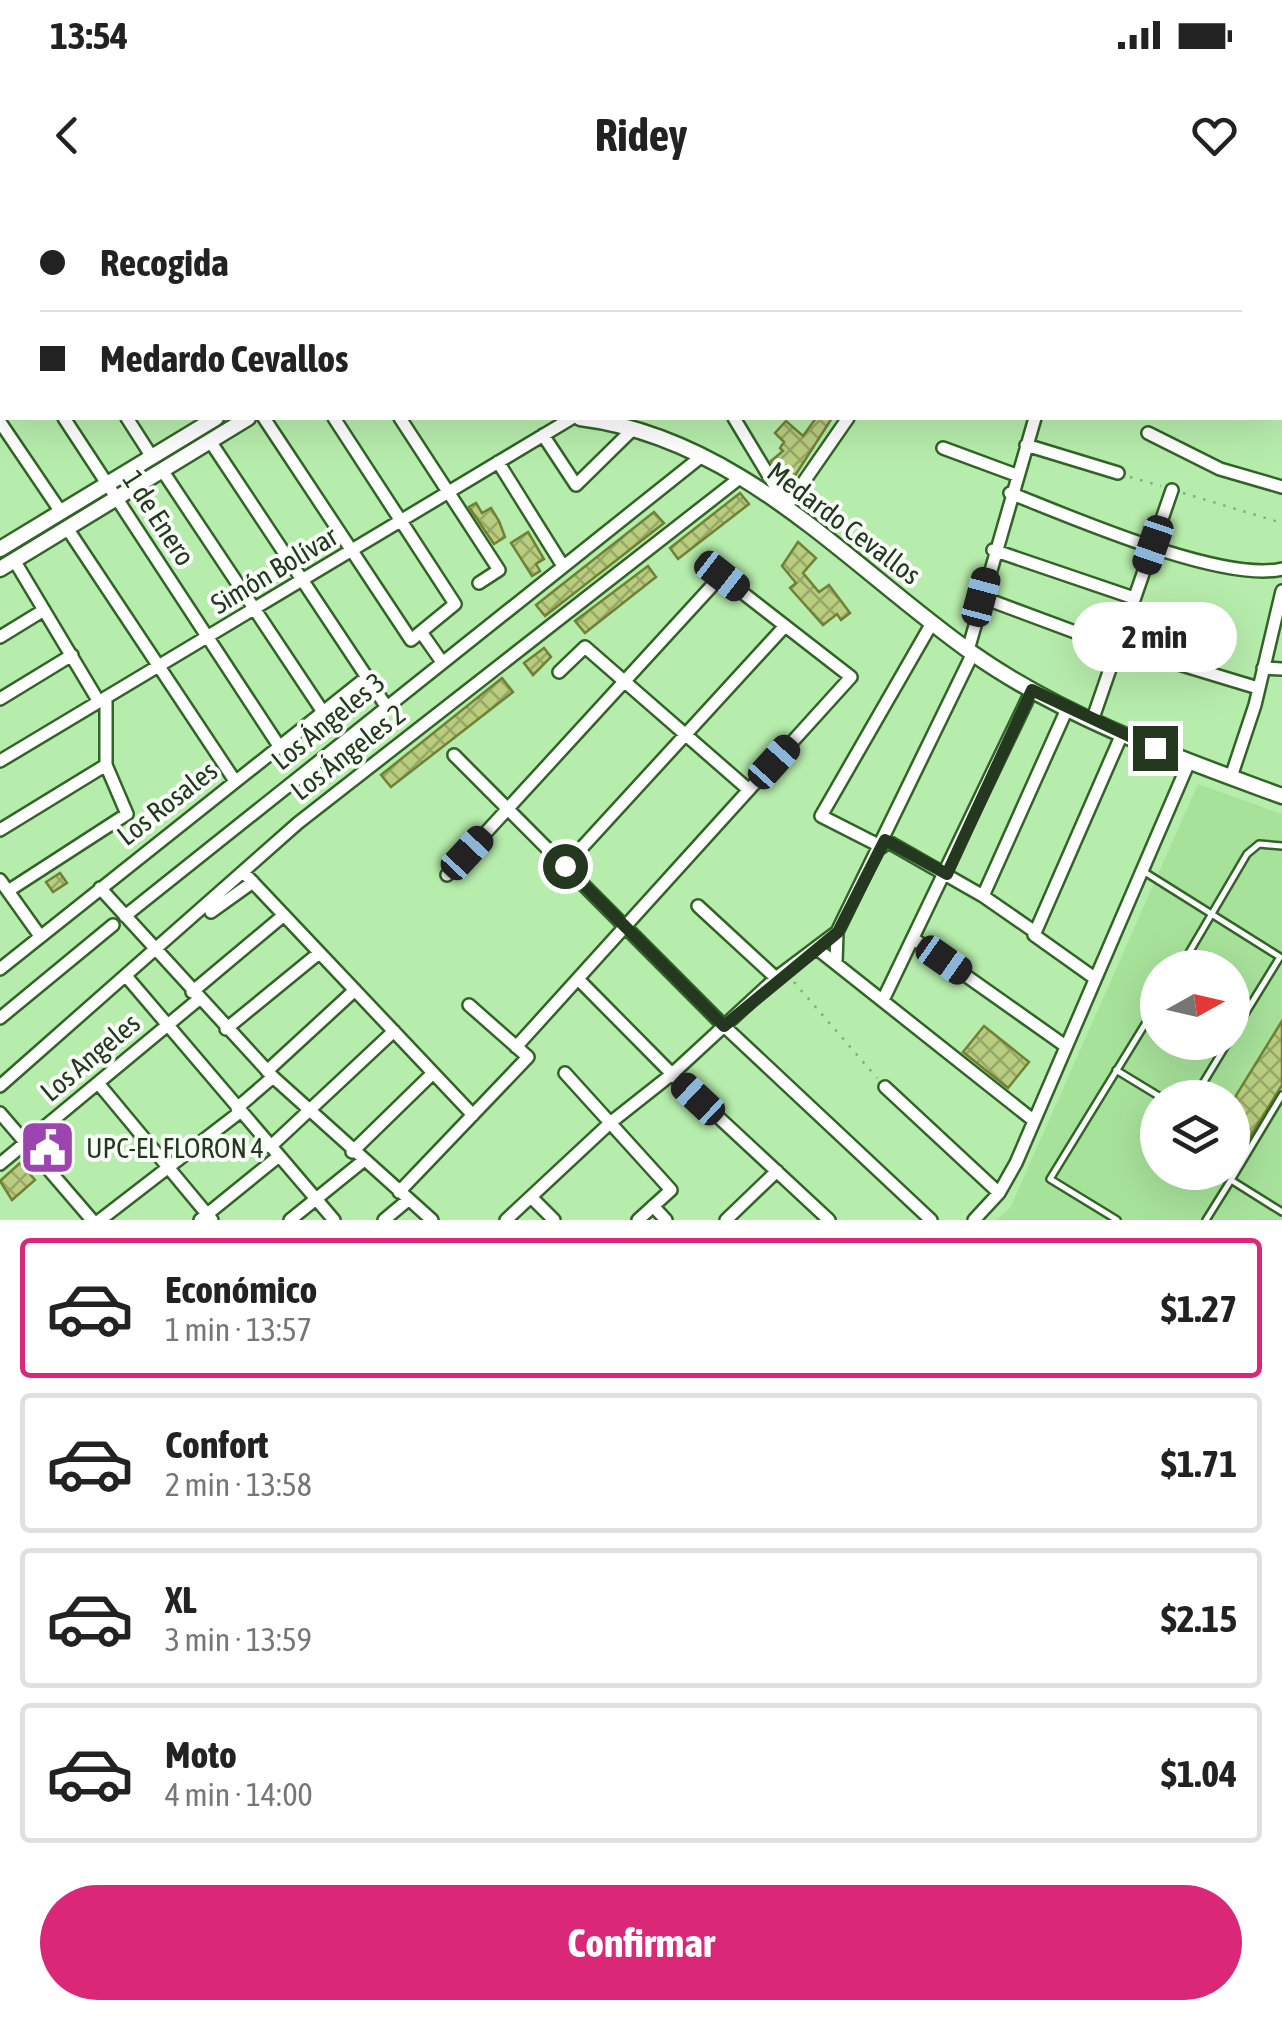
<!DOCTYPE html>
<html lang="es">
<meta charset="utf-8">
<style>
body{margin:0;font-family:"Asap Condensed",sans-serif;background:#f6f6f6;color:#222;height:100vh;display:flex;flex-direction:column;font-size:38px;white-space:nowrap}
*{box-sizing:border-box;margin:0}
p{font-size:32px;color:#767676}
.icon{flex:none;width:55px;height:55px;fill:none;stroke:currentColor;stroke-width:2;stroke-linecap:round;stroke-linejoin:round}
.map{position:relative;height:1020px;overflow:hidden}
.panel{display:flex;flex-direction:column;background:#fff;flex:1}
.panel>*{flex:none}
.top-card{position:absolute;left:0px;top:0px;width:1282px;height:220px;box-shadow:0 10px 40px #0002;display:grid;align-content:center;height:220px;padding:0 40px;background:#fff}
.needle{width:65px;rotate:82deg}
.fabs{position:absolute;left:1140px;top:750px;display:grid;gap:20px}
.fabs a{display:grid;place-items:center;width:110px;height:110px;border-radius:50%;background:#fff;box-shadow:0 10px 40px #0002;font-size:50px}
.end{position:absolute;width:45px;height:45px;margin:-22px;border:12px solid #23381e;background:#fff;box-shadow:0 0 0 5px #fff}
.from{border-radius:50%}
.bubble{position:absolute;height:70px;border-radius:35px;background:#fff;box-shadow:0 10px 40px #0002;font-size:32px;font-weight:700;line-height:70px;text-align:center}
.car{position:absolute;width:30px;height:60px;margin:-30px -15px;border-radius:12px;box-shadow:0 0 8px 2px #0007;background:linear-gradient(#222 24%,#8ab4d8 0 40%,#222 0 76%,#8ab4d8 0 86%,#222 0)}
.top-card b{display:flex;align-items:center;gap:35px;height:95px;font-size:38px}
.top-card b+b{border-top:2px solid #e0e0e0}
.top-card i{width:25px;height:25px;background:#222}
ul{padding:18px 0 0;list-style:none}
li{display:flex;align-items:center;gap:30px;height:140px;margin:0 20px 15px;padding:0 20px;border:5px solid #e0e0e0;border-radius:10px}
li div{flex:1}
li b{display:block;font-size:38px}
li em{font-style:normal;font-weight:700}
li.current{border-color:#db2777}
li>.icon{width:90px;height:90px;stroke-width:1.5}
.primary-button{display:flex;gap:20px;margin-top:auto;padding:20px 40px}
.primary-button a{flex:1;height:115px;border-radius:60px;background:#db2777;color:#fff;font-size:40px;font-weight:700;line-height:115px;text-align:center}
.status{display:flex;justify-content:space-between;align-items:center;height:70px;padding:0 50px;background:#fff;direction:ltr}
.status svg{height:28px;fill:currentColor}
header{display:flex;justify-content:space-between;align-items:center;height:130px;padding:0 40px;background:#fff;font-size:45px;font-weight:700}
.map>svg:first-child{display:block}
.built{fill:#a7e29a;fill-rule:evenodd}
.building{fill:url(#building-cross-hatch);stroke:#708134;stroke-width:2.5}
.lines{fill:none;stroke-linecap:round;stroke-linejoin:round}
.service-casing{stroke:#326327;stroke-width:10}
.minor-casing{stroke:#326327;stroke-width:16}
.tertiary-casing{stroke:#326327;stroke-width:19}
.path{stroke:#82ac79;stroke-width:2.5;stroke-dasharray:2.5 8;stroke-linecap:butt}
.service{stroke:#fff;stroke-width:5}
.minor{stroke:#fff;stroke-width:11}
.tertiary{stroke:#fff;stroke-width:14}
.route{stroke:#23381e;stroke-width:12}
.labels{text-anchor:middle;stroke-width:8;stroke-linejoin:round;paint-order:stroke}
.street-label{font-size:28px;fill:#23381e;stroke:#f9fff8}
.poi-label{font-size:28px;fill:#23381e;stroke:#f9fff8;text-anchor:start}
</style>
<div class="status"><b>13:54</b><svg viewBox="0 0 49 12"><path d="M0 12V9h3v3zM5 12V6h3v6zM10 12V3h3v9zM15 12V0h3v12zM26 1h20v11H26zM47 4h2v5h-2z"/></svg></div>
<header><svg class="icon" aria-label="back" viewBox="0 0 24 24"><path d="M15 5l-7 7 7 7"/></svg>Ridey<svg class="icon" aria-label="heart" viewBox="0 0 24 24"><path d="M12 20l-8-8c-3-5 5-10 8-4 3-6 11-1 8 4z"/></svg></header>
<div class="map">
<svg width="1282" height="1020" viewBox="0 0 1282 1020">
<defs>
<pattern id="building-cross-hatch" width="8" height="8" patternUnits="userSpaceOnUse" patternTransform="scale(2.5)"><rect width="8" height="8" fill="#b9cd7f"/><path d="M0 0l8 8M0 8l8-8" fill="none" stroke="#96a767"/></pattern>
</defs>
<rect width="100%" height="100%" fill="#b7edac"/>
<path class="built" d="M1198,584L1282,614V1020H996L1010,1008ZM1158,768H1232V842H1158ZM1158,898H1232V972H1158Z"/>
<path class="building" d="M816,218H832L789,285L771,261L783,251L780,248L784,242L775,233L786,221L803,236Z
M740,293L749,304L678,359L670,348Z
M476,303L482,313L491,308L499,321L505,337L494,344L469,307Z
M654,312L664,323L545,416L536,405Z
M528,332L544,359L536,364L540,371L532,376L511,343Z
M798,342L816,358L803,373L819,392L829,385L850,413L841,420L837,414L823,425L790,388L796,383L782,366Z
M648,366L656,377L585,433L575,421Z
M544,448L551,457L533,475L524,463Z
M502,478L513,492L391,587L381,575Z
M60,673L67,683L53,692L46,682Z
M1282,821V885L1242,950L1232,944V902Z
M984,826L1029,862L1008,888L963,852Z
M20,963L35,980L12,1000L0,981Z"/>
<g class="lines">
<defs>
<path id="service" d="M1143,671L1280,757L1232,835
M1180,768L1247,654L1259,644L1282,646
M1116,870L1162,898
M1282,895L1231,980L1282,1012
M1194,898L1228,842
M1117,1020L1050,979L1158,803
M1206,1020L1231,980"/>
<path id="minor" d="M24,0L25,2
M90,0L92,2
M158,0L160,2
M225,0L226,2
M379,0L382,2
M440,0L442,2
M290,2L294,0
M424,2L428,0
M778,2L780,0
M963,2L964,0
M0,84L2,88
M0,176L2,174
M64,218L279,546
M127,218L152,257
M264,218L411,440L455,404L334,218
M400,218L499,370L479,383
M734,218L787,306L848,218
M0,222L61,312
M1148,233L1220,269L1282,287
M543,235L576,285L633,229
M210,241L386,506
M1026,245L1118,273
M943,248L1016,275
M498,262L563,366
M162,270L323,512
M1010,293C1071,317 1222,383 1282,369
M67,328L235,581
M993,350L1134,398
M14,360L99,502
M981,397L1083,435L1258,488
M421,432L442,462
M0,437L44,410
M968,450L1035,218
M1263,468L1282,469
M559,472L585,447L749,590
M0,499L72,455
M1092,521L1172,290
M454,555L724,826L931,1020
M0,561L572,218
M1231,577L1255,505L1282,391
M0,630L106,565
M885,640L983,696L1035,732
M882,647L821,616L932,423
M565,666L785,426
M245,674L473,915
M447,675L721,376L851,477L516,847
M0,680L40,736
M100,688L273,877L432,1020
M8,691L127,614L106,565V501
M983,696L1067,509
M698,706L776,778
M211,712L253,682
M125,716L702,256
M914,739L1064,845
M816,748L1033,920
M836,763L837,732L973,453
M0,769L367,477
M126,776L334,1020
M1093,777L1034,735L1122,534
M578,779L672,874L829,1020
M192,792L284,715
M883,800L1032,490
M0,818L113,725
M226,829L319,753
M267,871L355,790
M565,873L671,990L638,1020
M98,883L212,1020
M0,886L298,623L741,277
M885,887L999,993
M237,908L273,877
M0,913L92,1020
M270,947L394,831
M352,952L433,873
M0,964L199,799
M399,992L528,857L469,805
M531,997L554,1020
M653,1006L666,1020
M100,1020L240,912
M200,1020L279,956
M290,1020L363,961
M384,1020L408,1000
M506,1020L610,923L672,874L776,778L837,732
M726,1020L777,971
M974,1020L999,993L1016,963L1189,562"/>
<path id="tertiary" d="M306,0L307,2
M580,218C740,238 848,365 972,453C1066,519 1176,557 1282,596
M0,349L216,218
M0,369L248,218"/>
</defs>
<use href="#service" class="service-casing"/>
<use href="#minor" class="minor-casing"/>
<use href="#tertiary" class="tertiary-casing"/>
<path class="path" d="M1261,0L1262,2
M1280,127L1282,140
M0,194L2,192
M1130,277L1161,286
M1183,293L1282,323
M794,782L877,878"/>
<use href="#service" class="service"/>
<use href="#minor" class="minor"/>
<use href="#tertiary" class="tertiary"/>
</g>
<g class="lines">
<path class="route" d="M565,666L724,826L838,732L885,640L947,674L1032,490L1155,548"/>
</g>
<defs>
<symbol id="civic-square" viewBox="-11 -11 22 22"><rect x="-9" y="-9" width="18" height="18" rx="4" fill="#9d44b0" stroke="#f9fff8"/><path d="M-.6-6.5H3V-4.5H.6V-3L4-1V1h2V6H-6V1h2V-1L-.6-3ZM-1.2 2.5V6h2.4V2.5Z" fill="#fff"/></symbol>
</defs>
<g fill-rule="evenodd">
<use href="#civic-square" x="16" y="916" width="63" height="63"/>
</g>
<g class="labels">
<g class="street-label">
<text transform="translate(159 318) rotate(57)" y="10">1 de Enero</text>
<text transform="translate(844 323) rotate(37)" y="10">Medardo Cevallos</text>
<text transform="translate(274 370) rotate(-31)" y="10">Simón Bolívar</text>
<text transform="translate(328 521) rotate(-39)" y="10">Los Ángeles 3</text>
<text transform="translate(348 552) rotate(-38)" y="10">Los Ángeles 2</text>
<text transform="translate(167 603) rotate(-38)" y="10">Los Rosales</text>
<text transform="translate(90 857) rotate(-40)" y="10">Los Angeles</text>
</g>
<g class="poi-label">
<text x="86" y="958">UPC-EL FLORON 4</text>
</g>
</g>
</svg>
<div class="fabs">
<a><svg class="needle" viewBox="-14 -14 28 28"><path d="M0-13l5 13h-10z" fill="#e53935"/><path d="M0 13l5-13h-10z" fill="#767676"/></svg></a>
<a><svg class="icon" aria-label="layers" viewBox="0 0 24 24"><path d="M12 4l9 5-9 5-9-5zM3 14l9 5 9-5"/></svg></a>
</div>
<i class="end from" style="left:565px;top:666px"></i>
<i class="end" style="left:1155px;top:548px"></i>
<div class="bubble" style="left:1072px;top:402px;width:165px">2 min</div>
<i class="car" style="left:1153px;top:345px;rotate:199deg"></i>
<i class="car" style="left:722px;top:376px;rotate:128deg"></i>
<i class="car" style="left:981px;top:397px;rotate:15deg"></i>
<i class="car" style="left:774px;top:562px;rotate:42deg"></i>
<i class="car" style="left:467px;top:653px;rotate:43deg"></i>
<i class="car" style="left:944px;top:760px;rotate:125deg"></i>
<i class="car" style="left:698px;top:899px;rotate:313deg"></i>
<div class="top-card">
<b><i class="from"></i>Recogida</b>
<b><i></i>Medardo Cevallos</b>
</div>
</div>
<section class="panel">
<ul>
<li class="current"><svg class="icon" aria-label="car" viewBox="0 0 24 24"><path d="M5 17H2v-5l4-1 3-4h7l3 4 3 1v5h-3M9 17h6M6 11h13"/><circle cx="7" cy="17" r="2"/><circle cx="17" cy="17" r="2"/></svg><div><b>Económico</b><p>1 min · 13:57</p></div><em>$1.27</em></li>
<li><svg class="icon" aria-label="car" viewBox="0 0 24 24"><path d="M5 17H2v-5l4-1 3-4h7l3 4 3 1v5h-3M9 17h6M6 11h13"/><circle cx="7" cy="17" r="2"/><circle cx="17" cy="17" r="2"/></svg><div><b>Confort</b><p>2 min · 13:58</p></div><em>$1.71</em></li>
<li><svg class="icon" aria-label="car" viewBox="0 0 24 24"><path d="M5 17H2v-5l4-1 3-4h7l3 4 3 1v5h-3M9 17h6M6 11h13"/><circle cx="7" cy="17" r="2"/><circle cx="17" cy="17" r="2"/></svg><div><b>XL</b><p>3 min · 13:59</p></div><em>$2.15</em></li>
<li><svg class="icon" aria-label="car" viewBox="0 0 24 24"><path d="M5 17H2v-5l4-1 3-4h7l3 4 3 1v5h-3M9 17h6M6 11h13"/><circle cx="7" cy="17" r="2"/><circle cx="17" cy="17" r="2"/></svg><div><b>Moto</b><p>4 min · 14:00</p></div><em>$1.04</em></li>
</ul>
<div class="primary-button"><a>Confirmar</a></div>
</section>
